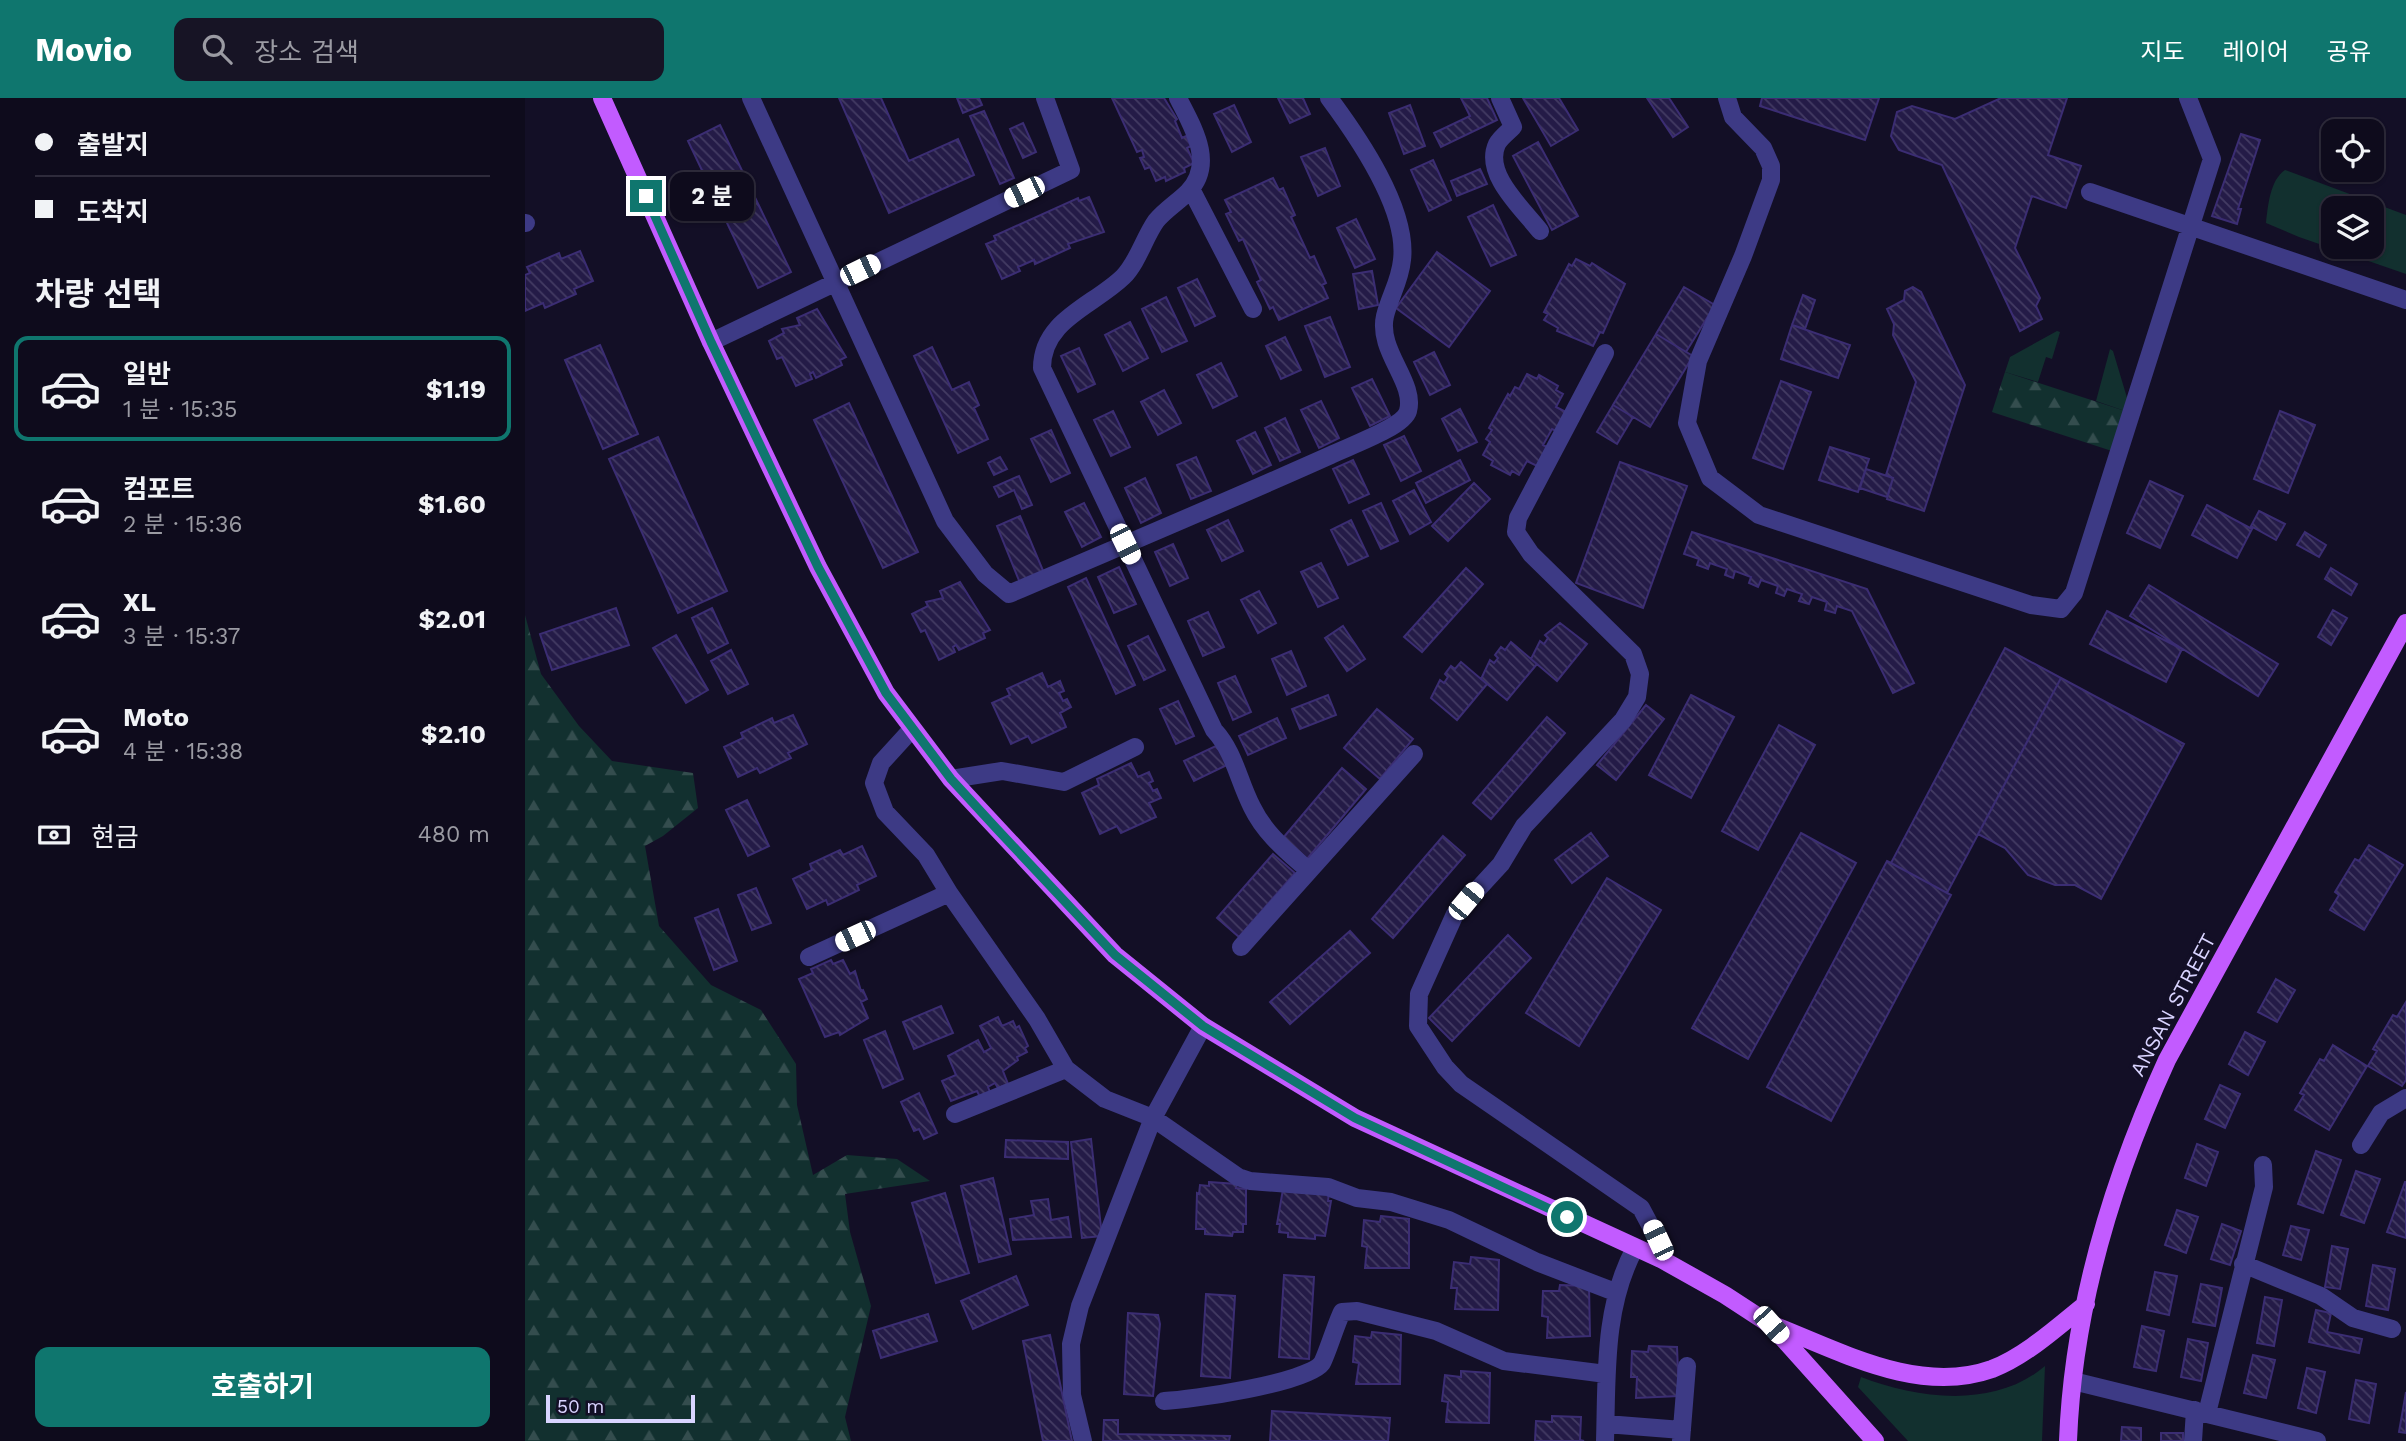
<!DOCTYPE html>
<html lang="ko">
<meta charset="utf-8">
<style>
body{margin:0;font-family:"Work Sans","Noto Sans KR",sans-serif;background:#171425;color:#f1f3f6;height:100vh;display:flex;flex-direction:column;font-size:26px;white-space:nowrap}
*{box-sizing:border-box;margin:0}
p{font-size:23px;color:#9b9ba3}
.icon{flex:none;width:38px;height:38px;fill:none;stroke:currentColor;stroke-width:2;stroke-linecap:round;stroke-linejoin:round}
.map{position:relative;flex:1;overflow:hidden}
.details{display:flex;flex-direction:column;background:#0e0b1c;width:525px}
.details>*{flex:none}
.hud{display:grid;align-content:center;height:154px;padding:0 35px;background:#0e0b1c}
.controls{position:absolute;left:1796px;top:21px;display:grid;gap:14px}
.controls a{display:grid;place-items:center;width:63px;height:63px;border-radius:14px;background:#0e0b1c;box-shadow:0 2px 5px #0004,0 0 0 2px #2e2b3b;font-size:35px}
.scale{position:absolute;left:21px;bottom:18px;width:149px;box-sizing:border-box;padding-left:7px;border:4px solid #d9d4ff;border-top:0;font-size:19px;line-height:24px;white-space:nowrap;color:#d9d4ff;-webkit-text-stroke:5px #130f26;paint-order:stroke}
.end{position:absolute;width:32px;height:32px;margin:-16px;border:9px solid #0f766e;background:#fff;box-shadow:0 0 0 4px #fff}
.from{border-radius:50%}
.bubble{position:absolute;height:49px;border-radius:14px;background:#0e0b1c;box-shadow:0 2px 5px #0004,0 0 0 2px #2e2b3b;font-size:23px;font-weight:700;line-height:49px;text-align:center}
.car{position:absolute;width:21px;height:42px;margin:-21px -10px;border-radius:9px;box-shadow:0 0 5px 2px #0007;background:linear-gradient(#fff 24%,#345 0 40%,#fff 0 76%,#345 0 86%,#fff 0)}
.hud b{display:flex;align-items:center;gap:24px;height:66px;font-size:26px}
.hud b+b{border-top:2px solid #2e2b3b}
.hud i{width:18px;height:18px;background:#f1f3f6}
ul{padding:0;list-style:none}
li{display:flex;align-items:center;gap:21px;height:105px;margin:0 14px 10px;padding:0 21px;border:4px solid transparent;border-radius:14px}
li div{flex:1}
li b{display:block;font-size:26px}
li em{font-style:normal;font-weight:700}
li.on{border-color:#0f766e}
li>.icon{width:63px;height:63px;stroke-width:1.5}
h2{padding:0 35px;font-size:32px;line-height:84px}
.pay{display:flex;align-items:center;gap:18px;height:77px;padding:0 35px;font-size:26px}
.pay p{margin-inline-start:auto}
.button{display:flex;gap:14px;margin-top:auto;padding:14px 35px}
.button a{flex:1;height:80px;border-radius:14px;background:#0f766e;color:#fff;font-size:28px;font-weight:700;line-height:80px;text-align:center}
header{display:flex;align-items:center;gap:42px;box-sizing:border-box;height:98px;padding:0 35px;background:#0f766e;color:#fff}
header strong{font-size:33px}
nav{display:flex;gap:38px;margin-inline-start:auto;font-size:24px}
.search{width:490px;height:63px;background:#171425;display:flex;align-items:center;gap:18px;box-sizing:border-box;padding:0 24px;border-radius:14px;color:#9b9ba3;font-size:26px}
main{display:flex;flex:1;min-height:0}
.map>svg:first-child{display:block}
.grass{fill:#12302f;fill-rule:evenodd}
.forest{fill:url(#forest-firs)}
.building{fill:url(#building-back-hatch);stroke:#3b2d73;stroke-width:2}
.lines{fill:none;stroke-linecap:round;stroke-linejoin:round}
.minor{stroke:#3d3a85;stroke-width:18}
.major{stroke:#c25bff;stroke-width:18}
.route{stroke:#0f766e;stroke-width:9}
.labels{text-anchor:middle;stroke-width:7;stroke-linejoin:round;paint-order:stroke}
.street-label{font-size:21px;fill:#d9d4ff;stroke:#130f26}
</style>
<header>
<strong>Movio</strong>
<div class="search"><svg class="icon" aria-label="search" viewBox="0 0 24 24"><circle cx="10" cy="10" r="6"/><path d="M15 15l6 6"/></svg>장소 검색</div>
<nav><a>지도</a><a>레이어</a><a>공유</a></nav>
</header>
<main>
<section class="details">
<div class="hud">
<b><i class="from"></i>출발지</b>
<b><i></i>도착지</b>
</div>
<h2>차량 선택</h2>
<ul>
<li class="on"><svg class="icon" aria-label="car" viewBox="0 0 24 24"><path d="M5 17H2v-5l4-1 3-4h7l3 4 3 1v5h-3M9 17h6M6 11h13"/><circle cx="7" cy="17" r="2"/><circle cx="17" cy="17" r="2"/></svg><div><b>일반</b><p>1 분 · 15:35</p></div><em>$1.19</em></li>
<li><svg class="icon" aria-label="car" viewBox="0 0 24 24"><path d="M5 17H2v-5l4-1 3-4h7l3 4 3 1v5h-3M9 17h6M6 11h13"/><circle cx="7" cy="17" r="2"/><circle cx="17" cy="17" r="2"/></svg><div><b>컴포트</b><p>2 분 · 15:36</p></div><em>$1.60</em></li>
<li><svg class="icon" aria-label="car" viewBox="0 0 24 24"><path d="M5 17H2v-5l4-1 3-4h7l3 4 3 1v5h-3M9 17h6M6 11h13"/><circle cx="7" cy="17" r="2"/><circle cx="17" cy="17" r="2"/></svg><div><b>XL</b><p>3 분 · 15:37</p></div><em>$2.01</em></li>
<li><svg class="icon" aria-label="car" viewBox="0 0 24 24"><path d="M5 17H2v-5l4-1 3-4h7l3 4 3 1v5h-3M9 17h6M6 11h13"/><circle cx="7" cy="17" r="2"/><circle cx="17" cy="17" r="2"/></svg><div><b>Moto</b><p>4 분 · 15:38</p></div><em>$2.10</em></li>
</ul>
<div class="pay"><svg class="icon" aria-label="cash" viewBox="0 0 24 24"><path d="M3 7h18v10H3z"/><circle cx="12" cy="12" r="2"/></svg>현금<p>480 m</p></div>
<div class="button"><a>호출하기</a></div>
</section>
<div class="map">
<svg width="1881" height="1343" viewBox="0 0 1881 1343">
<defs>
<pattern id="forest-firs" width="22" height="20" patternUnits="userSpaceOnUse" patternTransform="scale(1.75)"><rect width="22" height="20" fill="#12302f"/><path d="M5 1l3.5 6h-7zM16 11l3.5 6h-7z" fill="#344d4e"/></pattern>
<pattern id="building-back-hatch" width="6" height="6" patternUnits="userSpaceOnUse" patternTransform="scale(1.75)"><rect width="6" height="6" fill="#241b47"/><path d="M-1 5l2 2M0 0l6 6M5-1l2 2" fill="none" stroke="#433b63"/></pattern>
</defs>
<rect width="100%" height="100%" fill="#130f26"/>
<path class="grass" d="M1760,72L1881,117V176L1774,139L1741,125C1743,108 1745,82 1760,72ZM1846,110V149H1808V110Z
M1532,233L1535,234L1527,261L1521,259L1513,284L1480,274L1485,259Z
M1585,251L1588,253L1603,303L1600,313L1571,303Z
M1520,1268L1517,1343H1383L1333,1289L1336,1279C1393,1301 1470,1311 1520,1268Z"/>
<path class="forest" d="M1480,274L1600,313L1587,353L1467,314Z
M0,517L16,576L54,628L87,663L168,675L173,710L138,738L120,748L134,828L186,887L236,912L271,966L272,1007L288,1077L322,1057L372,1061L405,1083L320,1096L325,1134L346,1208L320,1319L326,1343H0Z"/>
<path class="building" d="M314,0H356L384,63L433,41L449,77L364,115Z
M432,0H454L457,7L438,15Z
M587,0H639L652,21L650,23L657,40L661,38L666,48L662,50L669,65L659,70L660,74L641,83L640,79L631,83L625,69L620,71L615,60L619,59L617,52L612,54Z
M753,0H778L785,16L765,25Z
M936,0H962L972,22L916,49L909,35L945,18Z
M998,0H1034L1053,32L1026,48Z
M1122,0H1144L1163,29L1148,39Z
M1237,0H1354L1340,42L1235,8Z
M1476,0H1542L1523,57L1556,68L1541,110L1507,98L1490,150L1515,200L1511,208L1517,221L1495,233L1417,67L1374,52L1366,38L1372,14L1387,8L1430,21Z
M709,7L726,44L707,54L689,16Z
M885,7L900,48L879,56L864,15Z
M459,13L489,80L475,86L445,18Z
M498,25L511,54L498,60L485,31Z
M195,27L266,174L233,190L163,43Z
M1716,36L1735,42L1713,111H1716L1712,126L1687,118Z
M1013,44L1053,118L1027,132L988,58Z
M800,50L815,88L793,98L776,59Z
M908,62L926,102L904,113L886,72Z
M955,71L962,86L932,98L926,83Z
M748,80L754,92L758,90L770,117L766,119L785,160L789,158L801,185L797,187L803,200L754,222L748,209L745,211L732,184L736,182L718,141L714,143L701,116L706,114L700,102Z
M564,99L579,134L543,146L545,150L510,166L509,162L493,169L495,173L477,181L461,146L471,142L469,138L553,100L554,103Z
M968,107L991,157L966,168L943,119Z
M831,121L850,161L830,170L812,130Z
M55,153L68,183L49,191L51,196L20,210L18,205L0,213V177L5,175L2,169L34,155L36,161Z
M912,154L965,193L924,249L871,210Z
M1051,161L1065,168L1067,165L1100,186L1078,235L1075,234L1068,248L1032,233L1033,230L1019,222L1023,216L1019,214L1044,166L1047,168Z
M847,173L853,207L834,211L828,176Z
M672,181L690,218L670,228L653,190Z
M1159,189L1190,207L1161,254L1131,236Z
M1388,189L1396,194L1440,287L1399,413L1362,401L1368,380L1361,377L1391,284L1368,237L1369,226L1362,211L1379,202L1380,193Z
M1278,197L1290,202L1280,231L1267,227Z
M641,199L662,243L637,254L617,211Z
M292,211L321,259L315,262L317,267L291,280L288,274L285,276L287,281L271,288L257,259L252,261L244,243L259,235L257,231L275,227L272,220Z
M805,219L825,269L800,279L780,228Z
M605,224L623,260L598,273L580,237Z
M1267,227L1325,247L1313,280L1256,261Z
M1131,236L1168,258L1125,329L1088,307Z
M760,239L776,272L756,281L741,248Z
M75,247L113,336L78,351L40,262Z
M407,249L427,292L444,284L454,307L449,310L463,341L433,355L389,258Z
M554,250L570,286L553,294L536,258Z
M909,254L925,287L905,297L889,264Z
M696,265L712,298L688,310L672,277Z
M1002,276L1012,281L1014,277L1033,288L1031,292L1038,296L1031,309L1041,314L1031,333L1027,331L1018,347L1022,349L1012,368L1002,363L994,377L987,373L985,377L966,367L968,363L958,357L965,344L961,341L967,332L964,330L983,296L985,298L990,289L994,291Z
M847,281L865,318L845,328L827,290Z
M1256,283L1286,294L1258,371L1228,360Z
M639,292L656,325L633,337L616,304Z
M796,303L814,340L794,350L776,312Z
M324,305L393,454L358,470L289,322Z
M1088,307L1108,319L1092,346L1072,334Z
M935,311L952,344L933,353L917,321Z
M588,313L605,349L586,358L569,322Z
M1755,313L1790,327L1763,395L1729,381Z
M760,320L775,354L755,363L740,330Z
M526,332L545,375L526,384L506,341Z
M730,334L746,367L728,376L712,343Z
M879,338L896,373L876,383L859,347Z
M133,339L202,493L153,515L84,361Z
M1305,349L1344,361L1333,394L1294,382Z
M475,359L482,371L469,377L463,365Z
M671,359L686,393L666,401L652,367Z
M828,362L844,396L824,405L808,371Z
M935,362L945,382L901,405L891,385Z
M1095,364L1162,388L1118,510L1051,485Z
M1341,371L1368,380L1362,399L1335,390Z
M494,378L507,407L497,411L489,392L474,399L469,389Z
M620,380L636,415L616,425L600,390Z
M1625,383L1658,398L1635,450L1602,435Z
M949,385L965,401L923,443L907,428Z
M889,392L906,424L885,436L868,403Z
M559,405L576,439L557,449L540,414Z
M856,405L873,443L856,451L838,413Z
M1682,407L1727,431L1712,460L1667,437Z
M1734,413L1760,426L1751,442L1726,428Z
M495,418L519,475L495,485L472,428Z
M703,422L718,453L697,463L682,432Z
M826,422L843,458L823,467L806,432Z
M1167,434L1342,491L1389,585L1368,595L1327,513L1312,508L1310,515L1300,512L1302,504L1287,499L1284,506L1274,503L1277,496L1262,491L1259,498L1251,495L1253,488L1236,482L1233,489L1224,485L1226,479L1210,473L1208,480L1200,477L1202,471L1185,465L1183,471L1172,467L1174,461L1159,456Z
M1780,434L1801,447L1794,459L1772,447Z
M648,446L663,480L645,488L630,454Z
M796,465L813,500L793,509L776,474Z
M594,469L611,506L589,515L573,479Z
M941,470L958,486L897,554L879,539Z
M1806,470L1832,486L1826,497L1800,481Z
M561,480L610,587L591,596L543,489Z
M435,484L465,532L458,535L460,540L434,552L431,547L428,549L430,554L414,562L400,532L396,534L387,516L403,508L401,504L418,500L415,493Z
M1624,487L1753,566L1733,598L1605,518Z
M734,493L751,525L733,535L716,502Z
M91,510L104,547L27,572L15,536Z
M187,510L203,545L183,555L167,520Z
M1808,512L1822,520L1806,547L1793,539Z
M1582,513L1657,551L1641,584L1565,546Z
M683,514L699,549L678,558L663,523Z
M1035,525L1062,546L1032,583L1006,561L1015,543L1019,546L1023,540L1020,537Z
M818,528L840,561L822,573L800,540Z
M151,537L183,592L161,605L128,550Z
M623,538L640,572L619,582L603,548Z
M986,544L1012,566L982,602L956,581L965,562L969,565L973,560L970,557L976,549L980,552Z
M1480,550L1536,580L1422,795L1366,765Z
M206,552L223,586L203,596L186,563Z
M766,553L781,588L762,597L747,561Z
M936,564L962,586L932,622L906,600L915,582L919,585L923,579L920,576L926,568L930,571Z
M517,575L523,589L535,583L539,593L534,595L538,603L542,601L546,609L535,615L541,629L507,645L503,638L486,646L467,605L485,597L482,591Z
M710,578L726,614L708,622L693,585Z
M1536,580L1659,646L1576,801L1550,787H1530L1503,777L1480,750L1453,736Z
M803,597L811,617L775,631L767,611Z
M1166,597L1209,619L1166,700L1124,677Z
M653,603L669,638L651,646L635,611Z
M1121,607L1139,621L1091,682L1072,667Z
M852,611L888,641L855,681L819,650Z
M268,617L282,646L263,655L266,660L235,675L232,670L213,679L199,649L218,640L216,635L247,620L249,625Z
M1022,619L1040,635L966,721L948,705Z
M752,620L761,640L723,657L714,638Z
M1254,627L1290,647L1233,752L1197,733Z
M695,646L704,666L669,683L659,663Z
M606,665L613,679L624,674L628,683L624,685L628,693L632,691L636,700L624,705L631,719L596,735L592,728L575,736L557,695L574,687L572,681Z
M817,670L841,691L782,761L758,740Z
M222,702L244,748L223,758L201,712Z
M1066,735L1083,758L1047,785L1030,762Z
M1276,735L1331,765L1223,961L1167,930Z
M918,738L940,757L868,840L847,821Z
M1844,747L1878,767L1839,832L1805,812L1814,797L1810,794L1830,761L1834,763Z
M337,748L351,778L332,787L334,792L303,807L301,802L282,811L268,781L287,772L285,766L315,752L318,757Z
M748,756L770,775L714,839L692,820Z
M1362,763L1426,797L1306,1023L1242,989Z
M1082,780L1136,812L1054,948L1001,915Z
M231,790L246,825L227,832L213,797Z
M193,811L212,863L189,872L170,820Z
M825,833L845,855L765,926L745,904Z
M983,837L1006,860L927,943L904,920Z
M306,862L308,866L318,862L325,876L330,873L336,893L338,892L342,901L336,904L343,920L315,937L314,934L300,939L274,881L288,875L286,871Z
M1751,881L1770,892L1752,924L1733,914Z
M1881,904V982L1877,988L1843,968L1852,953L1848,951L1868,917L1872,919Z
M416,908L428,935L389,951L378,924Z
M473,919L477,928L488,923L491,930L494,928L503,948L500,950L502,954L492,959L493,962L478,973L483,986L473,990L470,985L463,989L465,994L455,999L452,993L426,1003L417,983L431,977L423,958L453,942L459,954L466,950L455,928Z
M360,933L378,981L358,990L339,942Z
M1720,934L1740,944L1723,977L1704,966Z
M1808,947L1842,968L1804,1032L1770,1012L1779,997L1775,995L1795,961L1799,963Z
M1695,987L1715,996L1700,1030L1680,1021Z
M394,995L412,1035L399,1041L394,1031L389,1033L376,1004Z
M566,1041L577,1138L557,1140L546,1044Z
M481,1042L543,1044V1061L480,1059Z
M1672,1046L1693,1054L1681,1088L1660,1080Z
M1791,1053L1816,1062L1798,1115L1773,1106Z
M1831,1073L1855,1081L1839,1125L1816,1117Z
M468,1080L486,1156L454,1164L436,1088Z
M684,1084L712,1086L711,1090L721,1091V1126H718V1134H708L707,1138L680,1136V1131H671L672,1095L674,1096L675,1087L684,1088Z
M1880,1084H1881V1140L1862,1134Z
M758,1091L804,1095L803,1103H806L800,1138L790,1137V1141L763,1139V1135L754,1134L755,1126H752Z
M420,1095L444,1175L411,1185L387,1105Z
M523,1101L526,1122L543,1119L546,1139L488,1142L485,1121L509,1117L506,1103Z
M1652,1112L1673,1119L1661,1155L1640,1147Z
M856,1118L884,1121V1170H840L842,1149L837,1148L839,1122L855,1124Z
M1697,1126L1716,1133L1705,1167L1686,1161Z
M1766,1128L1784,1132L1776,1162L1758,1157Z
M1807,1148L1823,1151L1815,1191L1800,1189Z
M946,1159L974,1162L973,1212L930,1211L932,1190H926L929,1164L945,1166Z
M1848,1167L1870,1171L1863,1212L1841,1208Z
M1630,1174L1652,1178L1644,1217L1622,1212Z
M759,1177L789,1179L784,1261L754,1259Z
M491,1178L503,1207L448,1231L436,1203Z
M1676,1186L1697,1190L1690,1228L1668,1224Z
M1035,1187L1064,1188L1065,1238L1022,1240L1023,1219L1017,1218L1018,1193H1034Z
M681,1196L710,1198L705,1280L676,1278Z
M1740,1199L1757,1202L1749,1248L1732,1245Z
M1791,1212L1806,1215L1802,1234L1837,1241L1834,1255L1784,1244Z
M603,1215L633,1217L635,1226L628,1298L599,1296Z
M403,1216L412,1243L356,1260L348,1233Z
M1617,1228L1639,1233L1631,1273L1609,1269Z
M847,1234L876,1237L875,1286H831L834,1265L828,1264L830,1238L846,1240Z
M525,1237L547,1343H518L498,1243Z
M1663,1241L1683,1245L1676,1283L1656,1279Z
M1124,1248L1152,1249L1154,1298L1111,1300L1112,1279H1106L1107,1253L1123,1254Z
M1728,1257L1750,1262L1741,1300L1719,1295Z
M1782,1270L1800,1274L1791,1315L1773,1310Z
M936,1273L965,1275L964,1325L921,1324L923,1304L917,1303L920,1277L936,1279Z
M1831,1282L1851,1286L1844,1325L1824,1321Z
M1881,1294V1335L1874,1334Z
M747,1313L865,1320L863,1343H745Z
M1027,1318L1056,1319L1055,1342L1059,1343H1010L1011,1323L1027,1324Z
M579,1322H593V1336L705,1338L704,1343H578Z
M1597,1329L1616,1330V1343H1596Z
M1636,1335H1658V1343H1636Z"/>
<g class="lines">
<path class="minor" d="M226,0L420,423L460,476L484,496C591,450 699,405 806,357C822,349 879,329 883,313C891,284 852,253 860,218C865,198 875,183 877,162C883,111 833,39 804,0
M653,0C667,28 691,65 663,94C653,104 640,112 631,123C619,140 613,164 598,179C568,208 517,222 517,270L689,632C710,655 713,682 727,709C740,736 763,754 784,773L716,849
M975,0L988,29C983,34 975,40 972,46C958,76 998,111 1015,133
M1202,0L1208,19L1238,50L1246,68V82L1218,158L1173,263L1162,325L1185,380L1234,417L1506,507L1536,511L1549,495L1687,61L1663,0
M666,91L728,211
M1565,94L1881,202
M0,125H1
M186,244L546,72L520,0
M1080,255L993,420L991,434L1006,456L1108,556L1115,576L1112,599L1098,622L999,728L976,766L930,816L894,896L893,928L920,969L936,986L1116,1110L1133,1142L1136,1161
M387,631L356,665L349,685L360,714L401,757L424,795L512,921L541,971L580,1001L628,1020L713,1079L725,1083L803,1089L832,1100L866,1104L924,1122L1012,1164L1090,1194
M426,681L477,673L539,684L610,649
M784,773L889,656
M284,859L424,795
M430,1016L541,971
M1836,1047L1856,1015L1881,1000
M1718,1166L1796,1198L1828,1220L1867,1231
M1548,1283L1792,1343
M639,1303C665,1302 783,1285 797,1265C802,1256 811,1226 817,1214L832,1213L911,1233L979,1263L1081,1276
M1682,1315L1739,1089L1738,1067
M1081,1326L1157,1332
M558,1343L547,1297L546,1246L555,1208L628,1020L678,928
M1080,1343C1082,1278 1078,1209 1110,1150
M1156,1343L1162,1268
M1668,1343L1670,1312"/>
<path class="major" d="M77,0L186,244L293,469L361,595L426,681L590,857L678,928L830,1020L1136,1161L1200,1197L1246,1227L1350,1343
M1250,1228C1317,1254 1394,1297 1467,1271C1501,1258 1532,1229 1561,1206
M1543,1343C1548,1210 1587,1082 1642,962L1881,525"/>
</g>
<g class="lines">
<path class="route" d="M121,98L186,244L293,469L361,595L426,681L471,730L590,857L678,928L830,1020L1042,1119"/>
</g>
<g class="labels">
<g class="street-label">
<text transform="translate(1648 907) rotate(-62)" y="7">ANSAN STREET</text>
</g>
</g>
</svg>
<div class="controls">
<a><svg class="icon" aria-label="locate" viewBox="0 0 24 24"><circle cx="12" cy="12" r="6"/><path d="M12 2v4M12 18v4M2 12h4M18 12h4"/></svg></a>
<a><svg class="icon" aria-label="layers" viewBox="0 0 24 24"><path d="M12 4l9 5-9 5-9-5zM3 14l9 5 9-5"/></svg></a>
</div>
<div class="scale">50 m</div>
<i class="end from" style="left:1042px;top:1119px"></i>
<i class="end" style="left:121px;top:98px"></i>
<div class="bubble" style="left:145px;top:74px;width:84px">2 분</div>
<i class="car" style="left:499px;top:94px;rotate:244deg"></i>
<i class="car" style="left:335px;top:172px;rotate:64deg"></i>
<i class="car" style="left:600px;top:446px;rotate:154deg"></i>
<i class="car" style="left:941px;top:803px;rotate:40deg"></i>
<i class="car" style="left:330px;top:838px;rotate:245deg"></i>
<i class="car" style="left:1133px;top:1142px;rotate:335deg"></i>
<i class="car" style="left:1246px;top:1227px;rotate:138deg"></i>
</div>
</main>
